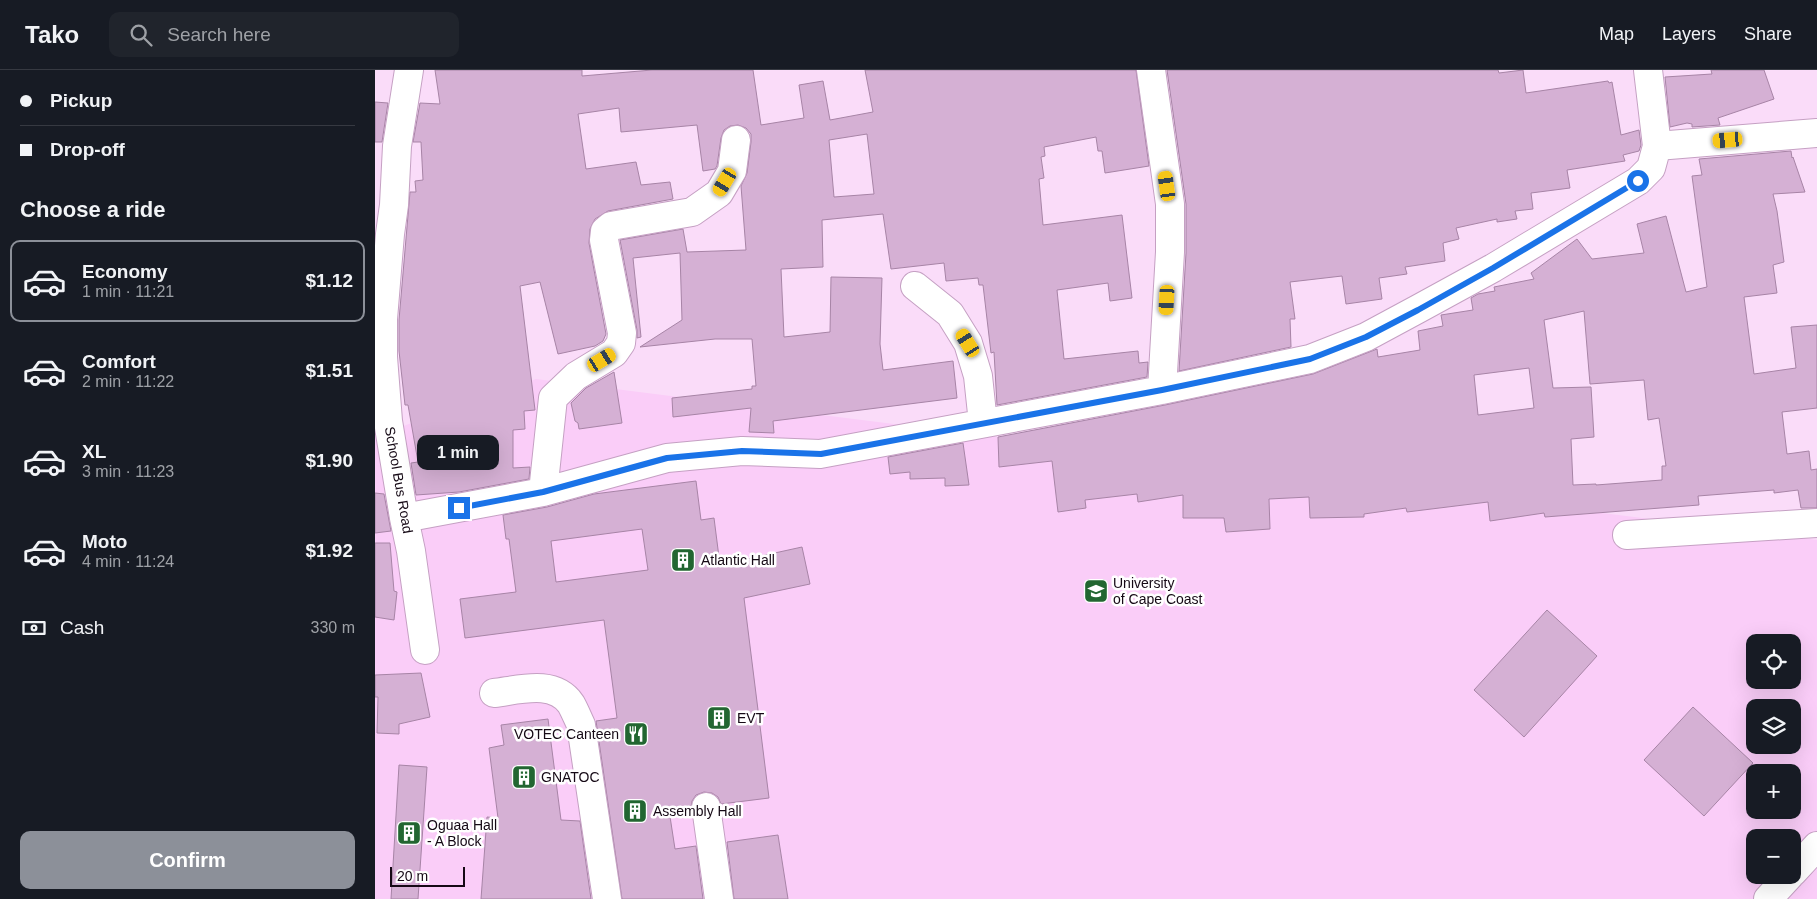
<!DOCTYPE html>
<meta charset="utf-8">
<style>
body{margin:0;font-family:Helvetica,sans-serif;background:#20242c;color:#f1f3f6;height:100vh;display:flex;flex-direction:column;font-size:19px;white-space:nowrap}
*{box-sizing:border-box;margin:0}
p{font-size:16px;color:#9ea1a6}
.icon{flex:none;width:28px;height:28px;fill:none;stroke:currentColor;stroke-width:2;stroke-linecap:round;stroke-linejoin:round}
.map{position:relative;flex:1;overflow:hidden}
.details{display:flex;flex-direction:column;background:#171b24;width:375px}
.details>*{flex:none}
.banner{display:grid;align-content:center;height:110px;padding:0 20px;background:#171b24}
.controls{position:absolute;left:1371px;top:564px;display:grid;gap:10px}
.controls a{display:grid;place-items:center;width:55px;height:55px;border-radius:10px;background:#171b24;box-shadow:0 5px 20px #0002;font-size:25px}
.scale{position:absolute;left:15px;bottom:12px;width:75px;box-sizing:border-box;padding-left:5px;border:2px solid #150915;border-top:0;font-size:14px;line-height:18px;white-space:nowrap;color:#150915;-webkit-text-stroke:4px #fff;paint-order:stroke}
.end{position:absolute;width:22px;height:22px;margin:-11px;border:6px solid #1a73e8;background:#fff;box-shadow:0 0 0 2px #fff}
.from{border-radius:50%}
.bubble{position:absolute;height:35px;border-radius:10px;background:#171b24;box-shadow:0 5px 20px #0002;font-size:16px;font-weight:700;line-height:35px;text-align:center}
.car{position:absolute;width:15px;height:30px;margin:-15px -8px;border-radius:6px;box-shadow:0 0 4px 1px #0007;background:linear-gradient(#f5c518 24%,#345 0 40%,#f5c518 0 76%,#345 0 86%,#f5c518 0)}
.banner b{display:flex;align-items:center;gap:18px;height:48px;font-size:19px}
.banner b+b{border-top:1px solid #363941}
.banner i{width:12px;height:12px;background:#f1f3f6}
ul{padding:0;list-style:none}
li{display:flex;align-items:center;gap:15px;height:82px;margin:0 10px 8px;padding:0 10px;border:2px solid transparent;border-radius:10px}
li div{flex:1}
li b{display:block;font-size:19px}
li em{font-style:normal;font-weight:700}
li.current{border-color:#8c9099}
li>.icon{width:45px;height:45px;stroke-width:1.5}
h2{padding:0 20px;font-size:22px;line-height:60px}
.pay{display:flex;align-items:center;gap:12px;height:55px;padding:0 20px;font-size:19px}
.pay p{margin-inline-start:auto}
.cta{display:flex;gap:10px;margin-top:auto;padding:10px 20px}
.cta a{flex:1;height:58px;border-radius:10px;background:#8c9099;color:#fff;font-size:20px;font-weight:700;line-height:58px;text-align:center}
header{display:flex;align-items:center;gap:30px;box-sizing:border-box;height:70px;padding:0 25px;background:#171b24;border-bottom:1px solid #363941}
header strong{font-size:24px}
nav{display:flex;gap:28px;margin-inline-start:auto;font-size:18px}
.search{width:350px;height:45px;background:#20242c;display:flex;align-items:center;gap:12px;box-sizing:border-box;padding:0 18px;border-radius:10px;color:#9ea1a6;font-size:19px}
main{display:flex;flex:1;min-height:0}
.map>svg:first-child{display:block}
.built{fill:#facdf8;fill-rule:evenodd}
.building{fill:#d5b0d4;stroke:#a784a6;fill-rule:evenodd}
.lines{fill:none;stroke-linecap:round;stroke-linejoin:round}
.minor-casing{stroke:#c5a0c3;stroke-width:30}
.minor{stroke:#fff;stroke-width:28}
.route{stroke:#1a73e8;stroke-width:6}
.labels{text-anchor:middle;stroke-width:5;stroke-linejoin:round;paint-order:stroke}
.street-label{font-size:14px;fill:#150915;stroke:#fff}
.poi-label{font-size:14px;fill:#150915;stroke:#fff;text-anchor:start}
</style>
<header>
<strong>Tako</strong>
<div class="search"><svg class="icon" aria-label="search" viewBox="0 0 24 24"><circle cx="10" cy="10" r="6"/><path d="M15 15l6 6"/></svg>Search here</div>
<nav><a>Map</a><a>Layers</a><a>Share</a></nav>
</header>
<main>
<section class="details">
<div class="banner">
<b><i class="from"></i>Pickup</b>
<b><i></i>Drop-off</b>
</div>
<h2>Choose a ride</h2>
<ul>
<li class="current"><svg class="icon" aria-label="car" viewBox="0 0 24 24"><path d="M5 17H2v-5l4-1 3-4h7l3 4 3 1v5h-3M9 17h6M6 11h13"/><circle cx="7" cy="17" r="2"/><circle cx="17" cy="17" r="2"/></svg><div><b>Economy</b><p>1 min · 11:21</p></div><em>$1.12</em></li>
<li><svg class="icon" aria-label="car" viewBox="0 0 24 24"><path d="M5 17H2v-5l4-1 3-4h7l3 4 3 1v5h-3M9 17h6M6 11h13"/><circle cx="7" cy="17" r="2"/><circle cx="17" cy="17" r="2"/></svg><div><b>Comfort</b><p>2 min · 11:22</p></div><em>$1.51</em></li>
<li><svg class="icon" aria-label="car" viewBox="0 0 24 24"><path d="M5 17H2v-5l4-1 3-4h7l3 4 3 1v5h-3M9 17h6M6 11h13"/><circle cx="7" cy="17" r="2"/><circle cx="17" cy="17" r="2"/></svg><div><b>XL</b><p>3 min · 11:23</p></div><em>$1.90</em></li>
<li><svg class="icon" aria-label="car" viewBox="0 0 24 24"><path d="M5 17H2v-5l4-1 3-4h7l3 4 3 1v5h-3M9 17h6M6 11h13"/><circle cx="7" cy="17" r="2"/><circle cx="17" cy="17" r="2"/></svg><div><b>Moto</b><p>4 min · 11:24</p></div><em>$1.92</em></li>
</ul>
<div class="pay"><svg class="icon" aria-label="cash" viewBox="0 0 24 24"><path d="M3 7h18v10H3z"/><circle cx="12" cy="12" r="2"/></svg>Cash<p>330 m</p></div>
<div class="cta"><a>Confirm</a></div>
</section>
<div class="map">
<svg width="1442" height="829" viewBox="0 0 1442 829">
<rect width="100%" height="100%" fill="#fadcf9"/>
<path class="built" d="M161,309L1442,470V829H0V366ZM1380,572H1418V610H1380ZM1380,638H1418V675H1380ZM1380,702H1418V740H1380ZM1380,768H1418V805H1380Z"/>
<path class="building" d="M60,0H207V6L277,0H378L386,55L429,48L424,15L448,11L455,50L498,42L490,0H761L774,96L730,103L727,81H723L721,67L669,77L670,86L666,87L669,108L664,109L668,155L747,145L757,228L735,231L733,213L682,220L689,289L763,281L764,293L773,292L772,307L622,335L619,282L616,283L608,215H604L603,208L571,211L569,193L516,199L508,144L447,150L448,197L406,199L409,267L455,262L456,207L507,208L505,274L508,300L578,291L582,328L398,351L399,363L374,362L376,338L298,347L297,328L377,319V316H381L377,269H340L265,277L307,250L305,183L258,188L266,267L262,268V260L245,170L308,159L312,182L371,180L366,116L372,103L376,72V64L371,58L363,55L355,56L349,60L346,68L342,96L340,99L328,101L322,55L246,62L244,38L203,44L211,99L261,92L266,115L295,112L298,129L233,141L220,149L215,159L214,173L231,264L228,271L220,276L183,284L165,212L145,216L160,340L149,341L150,359L138,360V398L155,397L154,409L84,422L41,425L36,393L43,392L33,335H30L24,281V250L35,122H41L40,111L48,110L46,72H38L45,33L65,34ZM492,64L499,124L459,127L454,70Z
M792,0H1123L1124,3L1148,0L1151,23L1233,11L1234,13L1237,12L1246,65L1264,60L1266,75L1264,81L1248,85L1250,91L1192,100L1195,118L1156,123L1158,139L1140,141L1142,149L1122,152V149L1081,158L1084,169L1068,173L1070,191L1030,197L1032,204L1004,208L1007,229L971,234L967,206L915,212L920,249H915L916,277L804,301L811,183V134Z
M1336,0H1389L1399,29L1343,48L1345,55L1317,57V54L1312,53L1295,57L1290,7L1337,4Z
M0,32L13,33L7,72H0Z
M1416,81L1417,88L1418,87L1430,122L1398,124L1402,141L1409,192L1398,195L1402,223L1369,227L1379,304L1421,298L1416,257L1442,255V338L1407,342L1412,384L1434,381L1436,400L1442,399V438H1426L1423,420L1399,423V420L1323,426L1324,435L1170,447L1169,443L1115,451L1113,432L1032,442L1031,438L989,444V447L935,448L934,427L894,429L895,459L851,462L849,448H808V425L763,432L762,424L710,430L711,438L683,442L677,391L624,397L623,367L790,335L938,304L1002,279L1003,287L1045,280L1043,261L1068,256L1066,245L1098,240L1096,228L1103,224L1120,221L1119,217L1159,209L1156,203L1202,169L1217,189L1269,183L1262,154L1291,146L1311,222L1332,217L1317,106L1327,105L1324,89ZM1209,241L1215,314L1269,310L1273,350L1284,348L1291,396H1287V410L1221,415V414L1198,415L1196,369L1219,367L1216,317L1178,318L1169,250ZM1154,298L1159,338L1103,345L1099,305Z
M239,302L247,353L204,359L203,353L200,351L196,333L211,318Z
M588,373L594,415L570,416V408L535,409V402L515,404L513,387Z
M321,411L326,450L339,448L345,495L427,477L435,514L369,528L394,728L346,734L343,727L337,723L329,722L321,725L317,731L316,737L294,740L300,779L321,776L328,829H247L221,651L242,648L229,550L90,568L85,529L141,522L134,469H131L128,445L172,437L219,424ZM267,459L273,500L181,512L176,471Z
M0,423L9,424L16,461L0,463Z
M0,473H15L19,521L22,522L19,550L0,547Z
M1172,540L1222,586L1149,667L1099,620Z
M46,603L55,647L24,654V664L2,663L3,627H0V605Z
M1318,637L1378,693L1329,746L1269,690Z
M173,649L186,750L205,751L216,829H106L112,747L123,748L114,678L129,675L126,655Z
M24,695L52,697L43,829H16Z
M403,765L413,829H359L352,772Z"/>
<g class="lines">
<defs>
<path id="minor" d="M34,0L22,76L19,135L15,164L8,249V287L13,351L29,448L36,481L50,580
M776,0L795,134V182L787,320
M1282,76L1442,63
M540,216L575,244L593,273L603,306L608,353
M168,422L178,328L201,306L239,283L246,273L247,263L229,170L230,161L236,156L317,142L344,123L357,101L361,70
M29,448L168,422L292,388L367,381L445,384L787,320L935,289L991,267L1043,239L1118,198L1263,111L1276,98L1282,76L1273,0
M1252,465L1442,453
M119,623C144,620 179,609 196,634C200,641 203,649 206,655L232,829
M331,737L344,829
M1418,802L1442,776
M1393,829L1415,805"/>
</defs>
<use href="#minor" class="minor-casing"/>
<use href="#minor" class="minor"/>
</g>
<g class="lines">
<path class="route" d="M84,438L168,422L292,388L367,381L446,384L787,320L935,289L991,267L1043,240L1118,198L1263,111"/>
</g>
<defs>
<symbol id="building-square" viewBox="-11 -11 22 22"><rect x="-9" y="-9" width="18" height="18" rx="4" fill="#226631" stroke="#fff"/><path d="M-4-6H4V6H1V3H-1V6H-4ZM-2.5-4.3h1.7v1.8h-1.7ZM.8-4.3h1.7v1.8H.8ZM-2.5-1h1.7V.8h-1.7ZM.8-1h1.7V.8H.8Z" fill="#fff"/></symbol>
<symbol id="university-square" viewBox="-11 -11 22 22"><rect x="-9" y="-9" width="18" height="18" rx="4" fill="#226631" stroke="#fff"/><path d="M0-5L7-2L0 1L-7-2ZM-4 1L0 2.5L4 1V4Q0 6-4 4Z" fill="#fff"/></symbol>
<symbol id="restaurant-square" viewBox="-11 -11 22 22"><rect x="-9" y="-9" width="18" height="18" rx="4" fill="#226631" stroke="#fff"/><path d="M-5-6h1v4h1v-4h1v4h1v-4h1v5L-1.5 .5V6h-2V.5L-5-1ZM5-6V6H3V1.5H1.5Q1.5-4 5-6Z" fill="#fff"/></symbol>
</defs>
<g fill-rule="evenodd">
<use href="#building-square" x="294" y="476" width="28" height="28"/>
<use href="#university-square" x="707" y="507" width="28" height="28"/>
<use href="#building-square" x="330" y="634" width="28" height="28"/>
<use href="#restaurant-square" x="247" y="650" width="28" height="28"/>
<use href="#building-square" x="135" y="693" width="28" height="28"/>
<use href="#building-square" x="246" y="727" width="28" height="28"/>
<use href="#building-square" x="20" y="749" width="28" height="28"/>
</g>
<g class="labels">
<g class="street-label">
<text transform="translate(24 410) rotate(80)" y="5">School Bus Road</text>
</g>
<g class="poi-label">
<text x="326" y="495">Atlantic Hall</text>
<text x="738" y="518">University<tspan x="738" dy="16">of Cape Coast</tspan></text>
<text x="362" y="653">EVT</text>
<text x="244" y="669" text-anchor="end">VOTEC Canteen</text>
<text x="166" y="712">GNATOC</text>
<text x="278" y="746">Assembly Hall</text>
<text x="52" y="760">Oguaa Hall<tspan x="52" dy="16">- A Block</tspan></text>
</g>
</g>
</svg>
<div class="controls">
<a><svg class="icon" aria-label="locate" viewBox="0 0 24 24"><circle cx="12" cy="12" r="6"/><path d="M12 2v4M12 18v4M2 12h4M18 12h4"/></svg></a>
<a><svg class="icon" aria-label="layers" viewBox="0 0 24 24"><path d="M12 4l9 5-9 5-9-5zM3 14l9 5 9-5"/></svg></a>
<a>+</a>
<a>−</a>
</div>
<div class="scale">20 m</div>
<i class="end from" style="left:1263px;top:111px"></i>
<i class="end" style="left:84px;top:438px"></i>
<div class="bubble" style="left:42px;top:365px;width:82px">1 min</div>
<i class="car" style="left:1353px;top:70px;rotate:265deg"></i>
<i class="car" style="left:350px;top:112px;rotate:211deg"></i>
<i class="car" style="left:792px;top:116px;rotate:352deg"></i>
<i class="car" style="left:792px;top:230px;rotate:183deg"></i>
<i class="car" style="left:593px;top:273px;rotate:328deg"></i>
<i class="car" style="left:227px;top:290px;rotate:59deg"></i>
</div>
</main>
